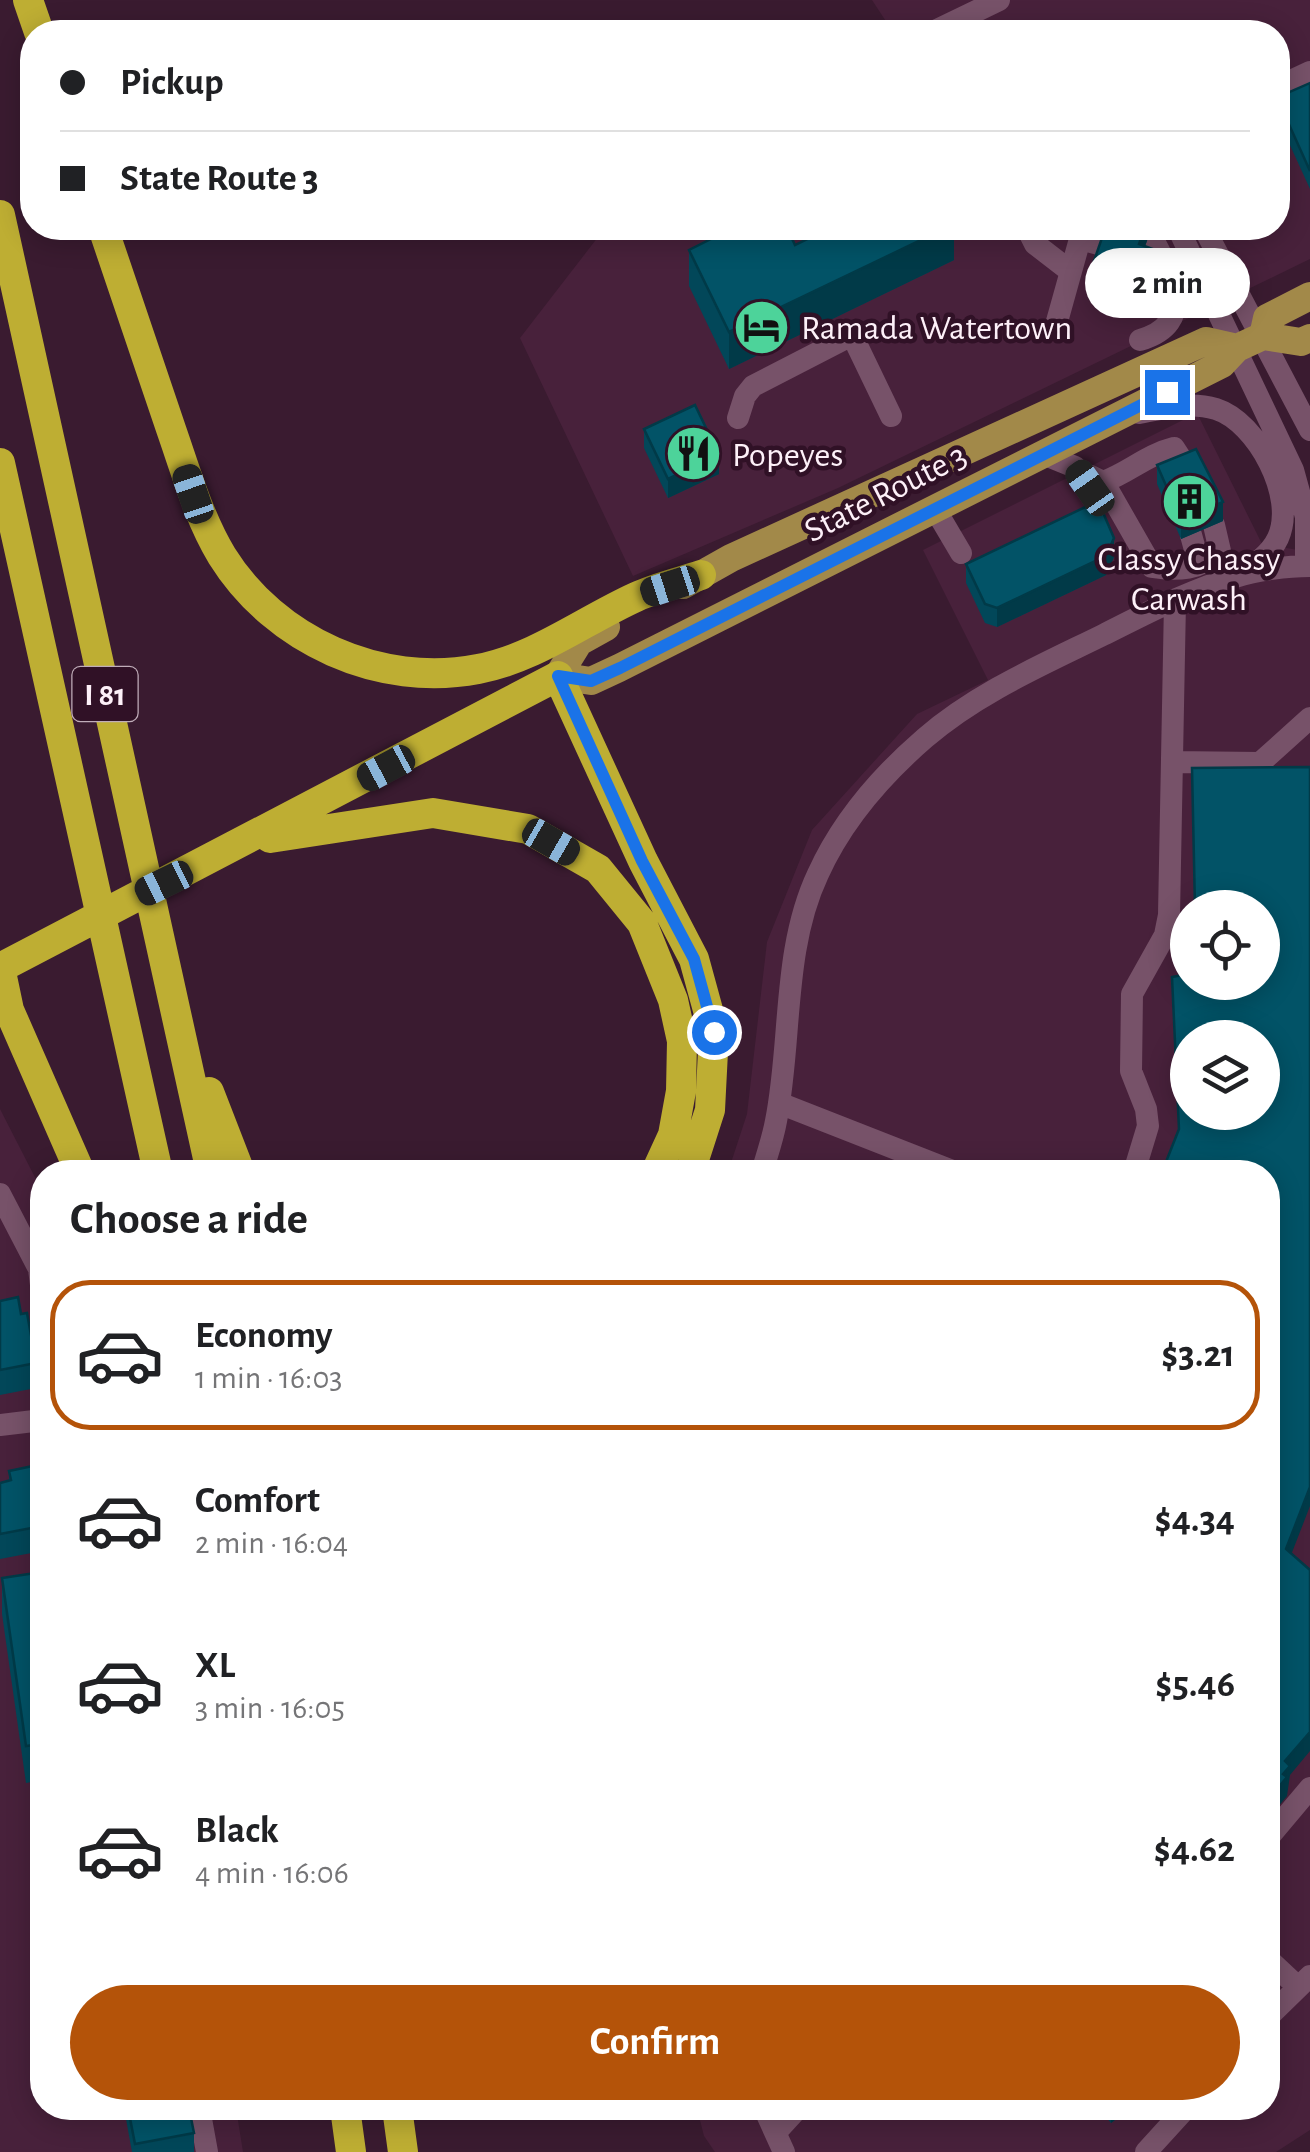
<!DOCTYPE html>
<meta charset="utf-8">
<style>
body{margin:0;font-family:"Alegreya Sans",sans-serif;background:#f6f6f6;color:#202124;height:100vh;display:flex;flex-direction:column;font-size:38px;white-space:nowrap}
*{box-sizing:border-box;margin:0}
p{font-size:32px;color:#757577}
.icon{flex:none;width:55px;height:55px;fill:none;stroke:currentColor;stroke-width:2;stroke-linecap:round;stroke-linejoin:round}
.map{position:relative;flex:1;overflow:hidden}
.side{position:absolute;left:30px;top:1160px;width:1250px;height:960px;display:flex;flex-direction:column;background:#fff;border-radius:40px;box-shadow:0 5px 25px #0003}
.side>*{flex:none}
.top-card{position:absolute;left:20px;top:20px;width:1270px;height:220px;border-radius:40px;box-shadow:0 5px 25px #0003;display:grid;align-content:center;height:220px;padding:0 40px;background:#fff}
.buttons{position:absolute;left:1170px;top:890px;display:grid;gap:20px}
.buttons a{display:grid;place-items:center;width:110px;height:110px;border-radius:50%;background:#fff;box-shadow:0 5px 25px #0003;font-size:50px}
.end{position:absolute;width:45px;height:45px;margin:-22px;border:12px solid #1a73e8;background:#fff;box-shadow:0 0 0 5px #fff}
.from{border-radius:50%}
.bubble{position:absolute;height:70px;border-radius:35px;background:#fff;box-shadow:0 5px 25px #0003;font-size:32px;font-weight:700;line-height:70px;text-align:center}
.car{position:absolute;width:30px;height:60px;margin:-30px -15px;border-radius:12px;box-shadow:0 0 8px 2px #0007;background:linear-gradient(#222 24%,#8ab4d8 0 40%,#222 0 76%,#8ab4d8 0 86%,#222 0)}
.top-card b{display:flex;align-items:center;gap:35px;height:95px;font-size:38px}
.top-card b+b{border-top:2px solid #e0e0e0}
.top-card i{width:25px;height:25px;background:#202124}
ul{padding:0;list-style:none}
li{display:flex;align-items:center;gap:30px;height:150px;margin:0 20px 15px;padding:0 20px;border:5px solid transparent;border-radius:40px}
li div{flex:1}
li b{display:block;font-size:38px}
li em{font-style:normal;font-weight:700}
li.active{border-color:#b45309}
li>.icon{width:90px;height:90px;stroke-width:1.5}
h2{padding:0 40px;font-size:45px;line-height:120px}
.primary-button{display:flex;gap:20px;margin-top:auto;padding:20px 40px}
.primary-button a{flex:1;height:115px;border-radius:60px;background:#b45309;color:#fff;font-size:40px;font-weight:700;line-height:115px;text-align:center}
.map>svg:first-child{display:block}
.built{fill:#48213b;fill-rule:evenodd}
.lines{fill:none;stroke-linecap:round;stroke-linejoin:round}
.minor{stroke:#775269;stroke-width:22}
.major{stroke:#a28949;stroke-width:28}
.highway{stroke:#beae33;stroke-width:30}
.wall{fill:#024759}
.shaded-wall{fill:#013a48}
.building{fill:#025367;stroke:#013a48;stroke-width:2.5;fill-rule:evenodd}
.route{stroke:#1a73e8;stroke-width:12}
.labels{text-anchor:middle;stroke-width:9;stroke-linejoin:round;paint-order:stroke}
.shield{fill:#301126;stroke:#c0adb9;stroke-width:2.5}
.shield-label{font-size:32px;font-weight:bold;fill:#fdf0f8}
.poi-label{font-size:35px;fill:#fdf0f8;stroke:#301126;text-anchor:start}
.street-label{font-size:35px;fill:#fdf0f8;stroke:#301126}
</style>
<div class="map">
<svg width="1310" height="2152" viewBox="0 0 1310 2152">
<rect width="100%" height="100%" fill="#3a1b30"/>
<path class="built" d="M872,0H1310V259L838,488L633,576L520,338L605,228H1278V32H893Z
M1197,413L1262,544L1310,552V2130L1276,2152H715L704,2136L697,2108H1268V1172H728L747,1114L767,942L812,830L917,714L988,680L923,550ZM1188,908H1262V982H1188ZM1188,1038H1262V1112H1188Z
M0,1109L42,1191V2108H236L243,2152H0Z"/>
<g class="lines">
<path class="minor" d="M933,32L999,0
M1278,87L1310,72
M1027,228L1035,244L1070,271
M1178,228L1293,470L1306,517V566
M1204,228L1310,430
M1056,325L1080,239L1124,251
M1140,340C1203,322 1166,264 1147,228
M1139,413C1165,408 1190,401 1216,409C1257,422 1297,497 1278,538C1270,555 1255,564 1239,574
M738,418L745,396L753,386L852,335L891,416
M1043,454L1075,467L1090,488L1108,490L1152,567C1177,571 1201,570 1220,551L1214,525
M1091,476L1103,482C1130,472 1146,455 1174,448L1189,471
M935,509L961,553
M1190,567L1197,557L1191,535
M1172,762L1260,763L1310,718
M779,1103L955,1172
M762,1172C767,1155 773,1138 776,1121C792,1041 782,950 818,874C842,821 881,776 925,738C977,693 1042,665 1103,635C1145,614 1190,590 1235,577C1257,570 1287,566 1310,566
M1134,1172L1148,1126L1146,1109L1131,1071L1132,994L1165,935L1169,915L1175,602
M0,1194L39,1269L42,1293
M0,1425L42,1420
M1268,1838L1310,1788
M1268,1959L1298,1987
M1268,2017L1310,1976
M199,2108L207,2152
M764,2108L784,2152
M776,2132L798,2108
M1146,2152L1186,2108"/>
<path class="major" d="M1263,336L1267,318L1310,296
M1263,336L1301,342L1310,338
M683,585L731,558L1206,341L1237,348
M606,627L579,642L558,676L591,681L619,668L1222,364L1237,348L1263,336"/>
<path class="highway" d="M28,0L39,32
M0,215L211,1172
M103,228C125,295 148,362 171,429C186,472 199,518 222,556C275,641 380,688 478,669C536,658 583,621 636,597C657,587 680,582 701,575
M0,463L158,1172
M270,838L433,813L528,829L598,869L642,923L673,1000L682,1041L681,1091L673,1135L656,1172
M0,967L9,1010L80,1172
M0,968L558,676L643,861L694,959L714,1032L710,1110L690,1172
M209,1092L240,1172
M345,2108L351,2152
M397,2108L403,2152"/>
</g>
<path class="wall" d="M1310,83V189L1278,119V97Z
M727,228H787L795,245L954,228V260L729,369L689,286V250L727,232Z
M1148,228V238L1145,246L1166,272L1156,302L1094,280V261L1122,238Z
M644,429L719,474L668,498L644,448Z
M1157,465L1223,521L1181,539L1157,484Z
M1114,557L1106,575L997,627L985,623L966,583V564Z
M0,1301L36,1363V1388L0,1395Z
M42,1464V1551L0,1559V1483L9,1481V1471Z
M42,1572V1780L26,1783L2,1614V1578Z
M124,2108H189L194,2133V2152H132Z
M1098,2108H1120V2116L1111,2123Z"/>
<path class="shaded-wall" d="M946,228H954V260L729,369V332Z
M1145,228H1148V238L1139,263V244Z
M1166,254V272L1156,302V283Z
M719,455V474L668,498V479Z
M1223,502V521L1181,539V520Z
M1114,538V557L1106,575L997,627V608Z
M1310,1487V1506L1286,1568V1549Z
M1310,1732V1751L1290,1775L1287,1796L1268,1819V1800L1285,1761Z
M1111,2108H1120V2116L1111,2123Z"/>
<path class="building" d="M1310,83V171L1278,100V97Z
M733,228H787L795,245L830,228H946L729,332L689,250Z
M1126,228H1145L1139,244L1166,254L1156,283L1094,261L1104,232L1122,238Z
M695,405L719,455L668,479L644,429Z
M1196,449L1223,502L1181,520L1157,465Z
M1098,501L1114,538L1106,556L997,608L985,604L966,564Z
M1310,767V1487L1286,1549L1310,1570V1732L1285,1761L1290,1766L1283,1774L1287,1777L1268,1800V1172H1162L1179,1129L1172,977L1188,974V982H1262V908H1195L1192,768ZM1188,1038H1262V1112H1188Z
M18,1297L21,1314L27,1313L36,1363L0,1370V1301Z
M42,1464V1526L0,1534V1483L11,1480L9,1471Z
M42,1572V1744L26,1746L2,1578Z
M128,2108H189L194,2133L135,2144Z"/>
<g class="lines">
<path class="route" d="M714,1032L694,959L642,861L558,676L591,681L620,668L1167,392"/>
</g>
<defs>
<symbol id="hotel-disc" viewBox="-11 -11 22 22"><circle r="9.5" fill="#4dd39a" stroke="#301126"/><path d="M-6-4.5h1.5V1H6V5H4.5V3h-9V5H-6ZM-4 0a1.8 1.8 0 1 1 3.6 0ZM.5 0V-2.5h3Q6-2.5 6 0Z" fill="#111"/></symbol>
<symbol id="restaurant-disc" viewBox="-11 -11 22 22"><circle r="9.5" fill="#4dd39a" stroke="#301126"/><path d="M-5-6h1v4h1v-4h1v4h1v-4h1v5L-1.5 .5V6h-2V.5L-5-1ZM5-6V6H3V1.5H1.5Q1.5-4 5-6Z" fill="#111"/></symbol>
<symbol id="building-disc" viewBox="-11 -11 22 22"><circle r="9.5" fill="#4dd39a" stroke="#301126"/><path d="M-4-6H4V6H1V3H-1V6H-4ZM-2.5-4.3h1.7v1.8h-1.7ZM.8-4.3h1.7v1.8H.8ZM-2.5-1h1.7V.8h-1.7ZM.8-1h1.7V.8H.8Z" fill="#111"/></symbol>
</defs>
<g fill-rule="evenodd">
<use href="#hotel-disc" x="730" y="296" width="63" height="63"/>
<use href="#restaurant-disc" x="662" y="422" width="63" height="63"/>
<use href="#building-disc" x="1158" y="470" width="63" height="63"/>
</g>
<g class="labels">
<rect class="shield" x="72.5" y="667" width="65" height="54" rx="8"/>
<g class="shield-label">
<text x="105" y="705">I 81</text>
</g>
<g class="poi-label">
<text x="801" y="339">Ramada Watertown</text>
<text x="732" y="466">Popeyes</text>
<text x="1189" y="570" text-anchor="middle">Classy Chassy<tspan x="1189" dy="40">Carwash</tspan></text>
</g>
<g class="street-label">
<text transform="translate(885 492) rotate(-27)" y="12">State Route 3</text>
</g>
</g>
</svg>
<div class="buttons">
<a><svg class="icon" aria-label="locate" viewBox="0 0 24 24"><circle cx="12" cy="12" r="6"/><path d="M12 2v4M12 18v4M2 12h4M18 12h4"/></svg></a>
<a><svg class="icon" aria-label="layers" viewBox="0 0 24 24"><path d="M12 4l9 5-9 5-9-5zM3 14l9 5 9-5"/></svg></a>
</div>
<i class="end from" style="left:714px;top:1032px"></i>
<i class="end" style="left:1167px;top:392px"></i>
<div class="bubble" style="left:1085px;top:248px;width:165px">2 min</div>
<i class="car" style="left:1090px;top:488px;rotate:325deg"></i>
<i class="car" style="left:193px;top:494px;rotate:341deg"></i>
<i class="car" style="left:670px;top:586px;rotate:252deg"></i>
<i class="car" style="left:386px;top:768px;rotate:242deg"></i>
<i class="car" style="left:551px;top:842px;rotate:120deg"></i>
<i class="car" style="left:164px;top:883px;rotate:244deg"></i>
<div class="top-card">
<b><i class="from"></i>Pickup</b>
<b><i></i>State Route 3</b>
</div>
<section class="side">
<h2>Choose a ride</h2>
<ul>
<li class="active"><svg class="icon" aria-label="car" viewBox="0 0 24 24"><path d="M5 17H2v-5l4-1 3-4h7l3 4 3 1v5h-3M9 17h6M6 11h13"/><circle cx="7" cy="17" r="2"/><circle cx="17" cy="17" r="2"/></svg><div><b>Economy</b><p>1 min · 16:03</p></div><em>$3.21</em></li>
<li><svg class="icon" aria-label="car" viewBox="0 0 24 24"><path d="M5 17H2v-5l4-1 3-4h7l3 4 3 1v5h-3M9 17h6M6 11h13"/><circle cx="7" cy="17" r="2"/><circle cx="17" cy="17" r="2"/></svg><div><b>Comfort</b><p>2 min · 16:04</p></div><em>$4.34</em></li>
<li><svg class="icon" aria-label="car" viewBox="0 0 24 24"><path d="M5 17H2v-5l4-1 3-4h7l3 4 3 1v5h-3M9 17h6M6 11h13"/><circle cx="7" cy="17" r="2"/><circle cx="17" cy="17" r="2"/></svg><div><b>XL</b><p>3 min · 16:05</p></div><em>$5.46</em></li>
<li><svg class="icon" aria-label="car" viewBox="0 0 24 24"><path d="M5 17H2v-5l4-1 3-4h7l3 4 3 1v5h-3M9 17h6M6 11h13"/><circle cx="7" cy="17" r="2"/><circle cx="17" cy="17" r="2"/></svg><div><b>Black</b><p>4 min · 16:06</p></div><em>$4.62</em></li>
</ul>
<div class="primary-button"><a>Confirm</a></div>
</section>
</div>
